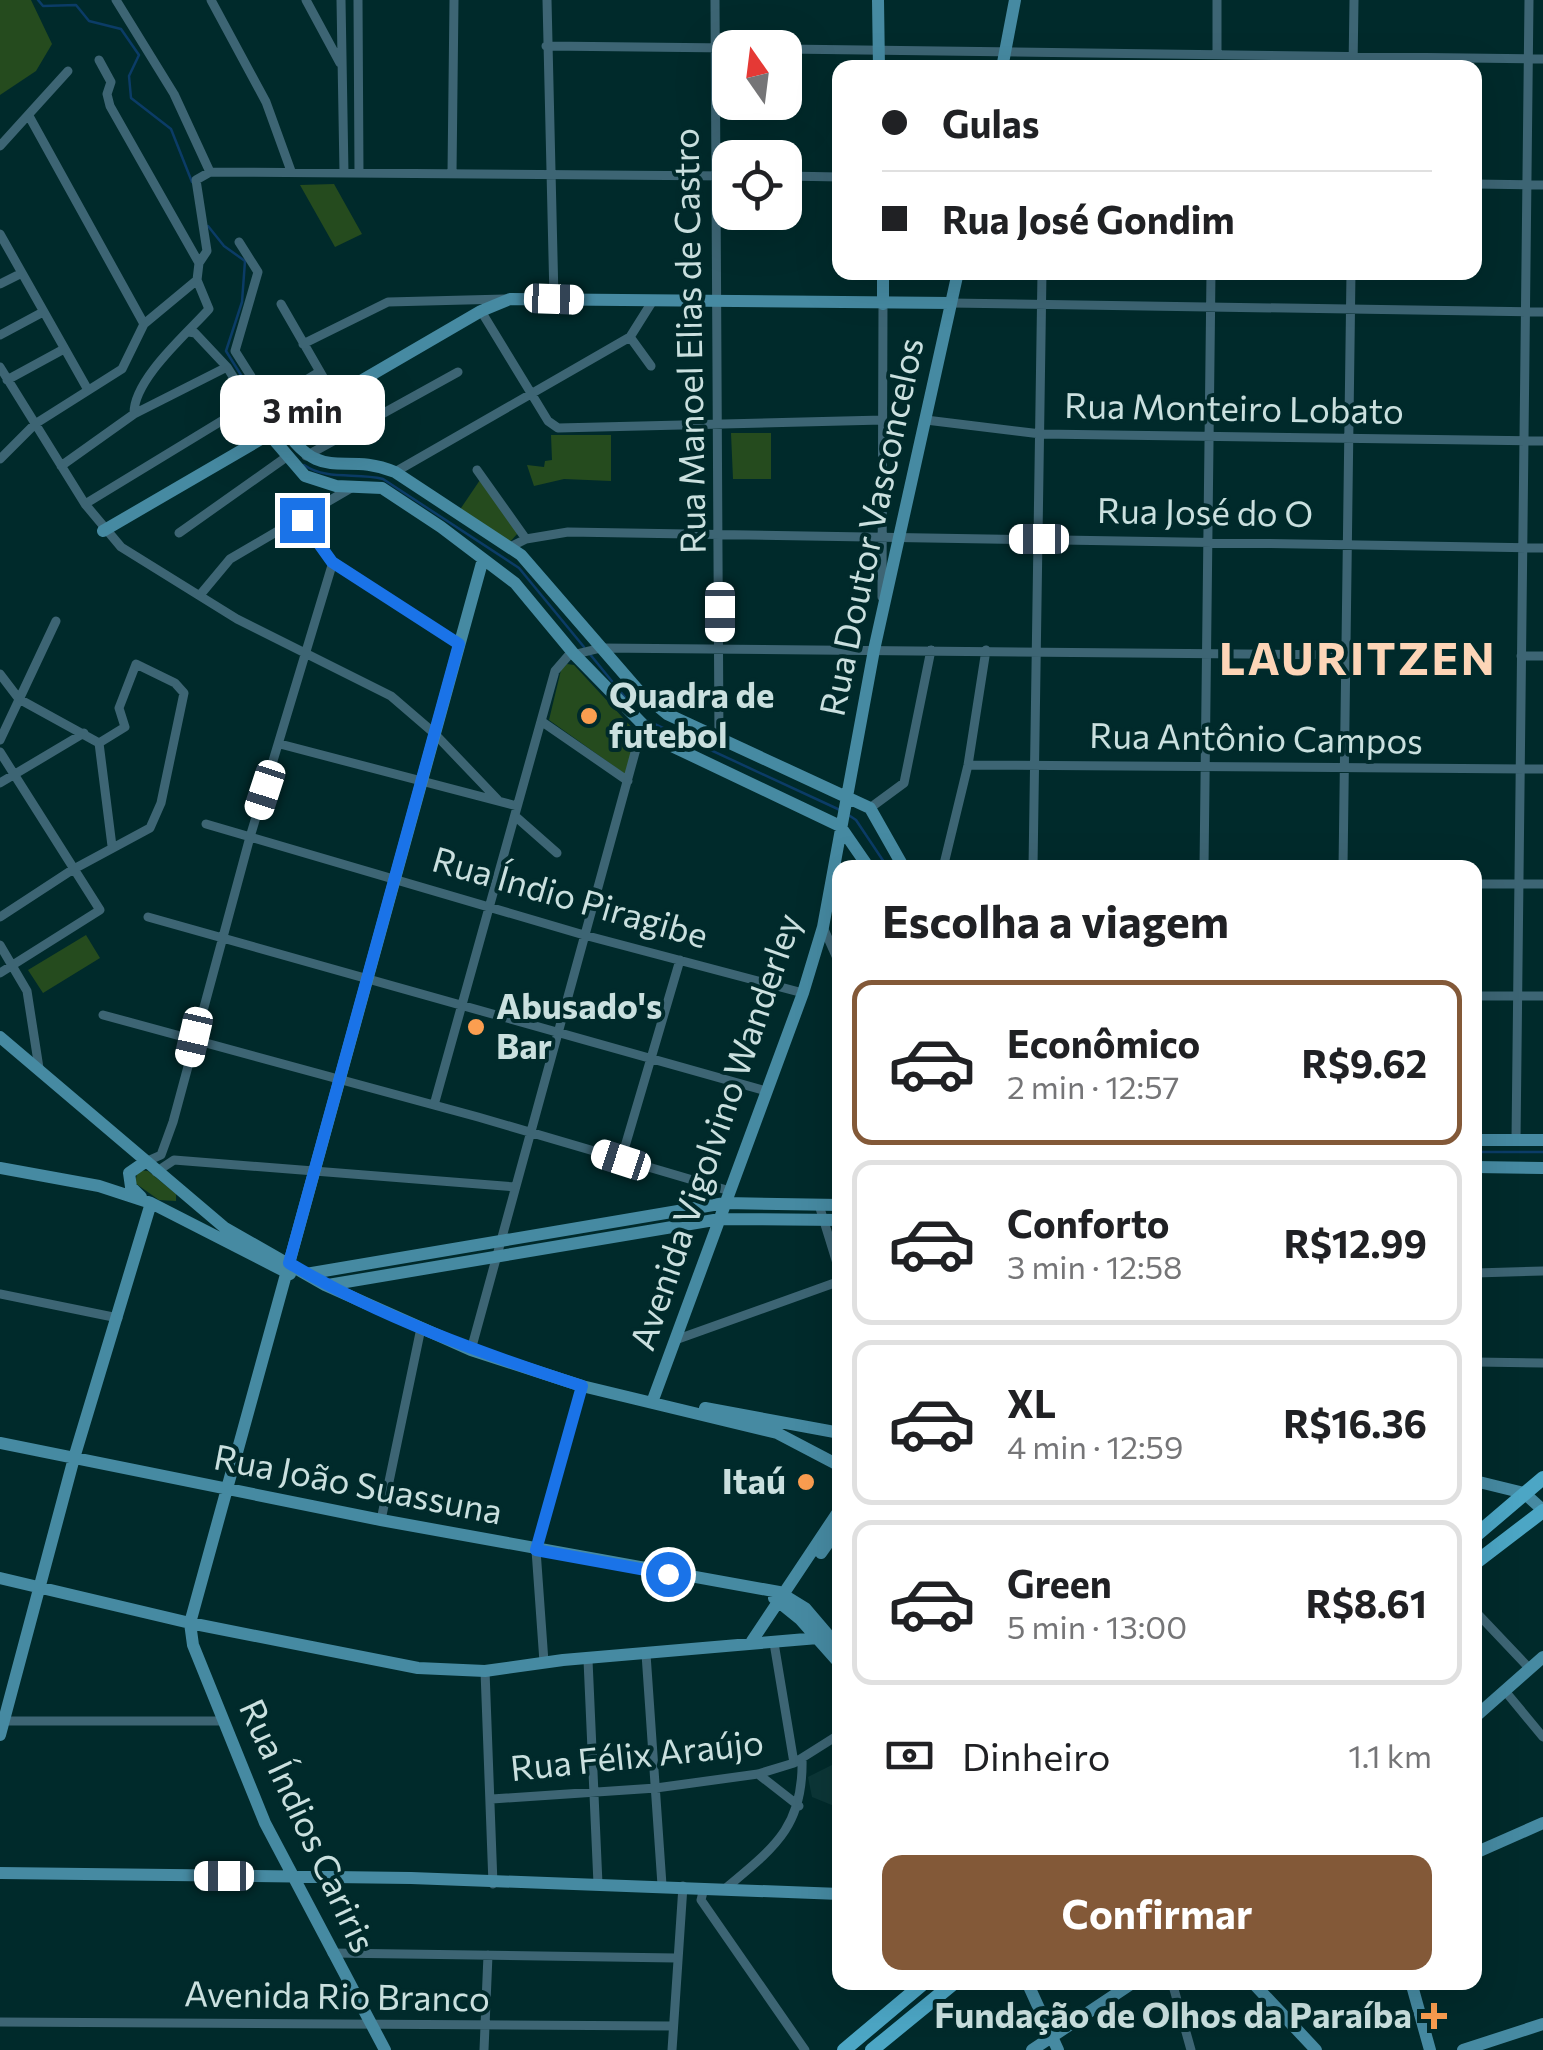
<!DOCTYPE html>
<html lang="pt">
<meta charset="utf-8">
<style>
body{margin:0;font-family:Commissioner,sans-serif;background:#f6f6f6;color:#202124;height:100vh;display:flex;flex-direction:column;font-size:38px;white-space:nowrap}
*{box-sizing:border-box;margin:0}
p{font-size:32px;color:#757577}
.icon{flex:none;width:55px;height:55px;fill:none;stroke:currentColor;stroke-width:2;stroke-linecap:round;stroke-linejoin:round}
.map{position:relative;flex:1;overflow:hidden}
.drawer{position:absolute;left:832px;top:860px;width:650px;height:1130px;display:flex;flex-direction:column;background:#fff;border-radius:20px;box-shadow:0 10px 40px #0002}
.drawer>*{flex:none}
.guide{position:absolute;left:832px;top:60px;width:650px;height:220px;border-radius:20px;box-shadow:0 10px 40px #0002;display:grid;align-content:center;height:220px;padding:0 50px;background:#fff}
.needle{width:65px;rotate:346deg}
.controls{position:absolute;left:712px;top:30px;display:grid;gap:20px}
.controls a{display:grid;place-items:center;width:90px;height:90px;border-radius:20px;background:#fff;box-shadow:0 10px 40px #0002;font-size:50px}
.end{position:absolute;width:45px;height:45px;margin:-22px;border:12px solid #1a73e8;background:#fff;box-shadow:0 0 0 5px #fff}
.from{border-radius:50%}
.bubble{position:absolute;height:70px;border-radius:20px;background:#fff;box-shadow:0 10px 40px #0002;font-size:32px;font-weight:700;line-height:70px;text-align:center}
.car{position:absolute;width:30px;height:60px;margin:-30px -15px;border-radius:12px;box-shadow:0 0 8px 2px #0007;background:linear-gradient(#fff 24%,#345 0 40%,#fff 0 76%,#345 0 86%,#fff 0)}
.guide b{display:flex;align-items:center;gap:35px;height:95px;font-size:38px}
.guide b+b{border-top:2px solid #e0e0e0}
.guide i{width:25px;height:25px;background:#202124}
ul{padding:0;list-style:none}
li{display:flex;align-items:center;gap:30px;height:165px;margin:0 20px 15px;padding:0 30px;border:5px solid #e0e0e0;border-radius:20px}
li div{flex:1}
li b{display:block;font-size:38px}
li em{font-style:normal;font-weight:700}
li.current{border-color:#835938}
li>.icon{width:90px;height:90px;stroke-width:1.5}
h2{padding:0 50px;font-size:45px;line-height:120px}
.pay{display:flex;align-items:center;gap:25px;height:110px;padding:0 50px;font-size:38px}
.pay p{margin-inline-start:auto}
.cta{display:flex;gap:20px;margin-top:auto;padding:20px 50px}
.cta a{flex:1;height:115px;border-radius:20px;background:#835938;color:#fff;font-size:40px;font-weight:700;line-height:115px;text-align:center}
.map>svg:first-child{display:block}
.built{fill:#0c3637}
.green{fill:#254b1e}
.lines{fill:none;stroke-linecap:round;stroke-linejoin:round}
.stream{stroke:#0b3c67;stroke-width:2.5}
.street{stroke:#3d6574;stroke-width:9}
.secondary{stroke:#468aa2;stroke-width:12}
.primary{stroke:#4ca6c5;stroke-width:14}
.route{stroke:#1a73e8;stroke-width:12}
.poi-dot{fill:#fb9e50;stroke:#002a2b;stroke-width:4}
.labels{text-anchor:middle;stroke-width:8;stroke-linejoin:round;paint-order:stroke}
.street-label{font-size:35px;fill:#cae0df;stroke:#002a2b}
.poi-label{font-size:35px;font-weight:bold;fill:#cae0df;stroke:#002a2b;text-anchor:start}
.district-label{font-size:45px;font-weight:bold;letter-spacing:2.5px;fill:#fdd5b7;stroke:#002a2b}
</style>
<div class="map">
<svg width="1543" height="2050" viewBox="0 0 1543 2050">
<rect width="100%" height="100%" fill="#002a2b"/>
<path class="built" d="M840,1761V1807L839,1808L812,1797L808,1777Z"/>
<path class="green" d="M0,0H31L52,44L36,71L0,95Z
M334,184L362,234L335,247L300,185Z
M731,433H771V479H733Z
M551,435H611V481L564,479L534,486L527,465L544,467L545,461L552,460Z
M480,480L518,533L509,543L459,511Z
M567,664L574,665L637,733L625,774L549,720L561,670Z
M86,935L100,958L43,993L28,970Z
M138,1170L148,1171L176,1194V1201L159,1200L135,1183Z"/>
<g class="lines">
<path class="stream" d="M38,0L43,6L76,5L89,21L121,29L139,55L129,76L131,98L171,129L192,182
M208,226L224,246L245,261L242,302L226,351L274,428
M304,465C327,481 357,472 383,479L519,568L584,647
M589,653L628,701
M648,721L840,810
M847,814L856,820L888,868
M1475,1152H1543"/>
<path class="street" d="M116,0L174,94L210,172
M211,0L266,102L291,171
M306,0L340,63
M341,0L344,173
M358,0L359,173
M547,0L554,299
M715,0L719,741
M546,46L730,48
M785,49L1543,59
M99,60L111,82L107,94L110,106L199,263L197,280L209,309C190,331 133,379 134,414
M1217,68V0
M1353,68L1354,0
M29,116L144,324
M0,146L68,71
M452,173L454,0
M785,176L840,177
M1475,184L1543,185
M0,234L88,390
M239,242L258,272L235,351L283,427
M199,263L207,251L196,180L210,172L730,176
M0,284L22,273
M951,303L1543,312
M281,304L334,396
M481,311L548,421L558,428L883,420
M189,332L195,333L227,367L269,434
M0,335L43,312
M630,337L651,366
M303,344L388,302L505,299
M0,367L85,504L121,547L237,619L391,696L434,733L498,800
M7,380L64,349
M268,403L319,372
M926,420L1041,434L1543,441
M306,456L458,372
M0,459L35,424L122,369L144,324L197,280
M61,466L134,414L227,367
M477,470L526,539
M395,472L630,337L652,302
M85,504L251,403
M303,520L333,562L459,644
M179,533L285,458
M510,547L526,539L568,532L1543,548
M200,595L230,559L351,488
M882,597L883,304
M1521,656H1543
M0,674L19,699L99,743L112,846
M541,721L628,781
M0,740L56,621
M280,744L517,806
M0,752L100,910L0,973
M968,765L1543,769
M0,783L84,733
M870,808L904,783L931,650
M515,816L557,853
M206,824L584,935L803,993
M943,868L968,765L986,650
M1033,868L1042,272
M1204,868L1211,272
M1343,868L1351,272
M1475,884H1543
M0,917L72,870L150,828L161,803L184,693L175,683L136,664L119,708L125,727L99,743
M148,917L766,1091
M823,927L840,965
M0,945L27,991L39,1068
M1475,996H1543
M103,1015L478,1117L730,1191
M434,1105L555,671L568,656L601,648L1346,655
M1516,1140L1529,0
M621,1160L680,960
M145,1162L161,1155L173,1122L250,837L333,562
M156,1172L174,1160L515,1187
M819,1205L840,1273
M1475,1273L1543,1271
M0,1294L118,1318
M678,1339L840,1281
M471,1350L642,727
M1475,1362L1543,1363
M381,1520L421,1328
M1475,1611L1529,1668
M774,1643L794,1763
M646,1654L662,1885
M588,1660L598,1884
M544,1662L536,1550L582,1386
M485,1671L493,1884
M1505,1691L1543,1737
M3,1721H221
M758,1774L799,1806
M492,1799L656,1788L758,1774L794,1763L840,1734
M704,1888L701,1900L805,2050
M726,1888C775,1847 804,1826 802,1758
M332,1953L676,1958
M1172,1982L1191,2050
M0,2022L673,2026
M484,2050L488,1955
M672,2050L683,1886"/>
<path class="secondary" d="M878,0L879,68
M1002,68L1015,0
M883,272V304
M283,427C323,486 342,450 395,472L521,555L638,690L667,714L870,808L904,868
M269,434L305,476L336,486L382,488L441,527L515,583L574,654L657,739L840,826L869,868
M103,531L481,311L510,299L951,303
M0,1037L225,1228L325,1285L471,1350L582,1386L777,1433L840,1466
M1475,1140H1543
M1475,1167L1543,1168
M0,1168L99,1186L151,1203L290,1274
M141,1197L131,1187L129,1173L145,1162
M306,1274L725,1203L840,1205
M328,1285L720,1219L840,1220
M654,1397L803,993L823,927L874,650L958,272
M705,1408L840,1433
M0,1443L381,1520L779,1592L805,1608L840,1649
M1475,1481L1524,1493L1543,1510
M821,1553L840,1526
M0,1578L190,1623L418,1668L485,1671L563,1660L818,1638
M774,1598L800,1619L840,1664
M752,1641L840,1509
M1475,1717L1543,1657
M0,1735L74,1458L151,1203
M1475,1853L1543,1823
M0,1873L411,1878L840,1894
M1027,1982L1058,2050
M1252,1982L1316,2050
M1411,1982L1430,2050
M385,2050L265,1823L193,1645L190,1623L483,559
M1032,2050L1134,1982
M1463,2050L1543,2024"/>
<path class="primary" d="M1475,1536L1543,1478
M1475,1563L1543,1511
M844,2050L925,1982
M872,2050L955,1982"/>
</g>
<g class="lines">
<path class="route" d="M302,520L332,562L459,644L289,1263C380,1317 480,1353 582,1386L536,1550L668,1574"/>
</g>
<g class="poi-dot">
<circle cx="589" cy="716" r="10"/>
<circle cx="476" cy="1027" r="10"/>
<circle cx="806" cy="1482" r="10"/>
<path d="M1429 2001h10v10h10v10h-10v10h-10v-10h-10v-10h10z"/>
</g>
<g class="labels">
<g class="street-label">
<text transform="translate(690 341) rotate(-91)" y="12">Rua Manoel Elias de Castro</text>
<text transform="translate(1234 409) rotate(1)" y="12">Rua Monteiro Lobato</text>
<text transform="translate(1205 513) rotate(1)" y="12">Rua José do O</text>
<text transform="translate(872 527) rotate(-78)" y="12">Rua Doutor Vasconcelos</text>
<text transform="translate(1256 739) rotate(1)" y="12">Rua Antônio Campos</text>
<text transform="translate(570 898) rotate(16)" y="12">Rua Índio Piragibe</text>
<text transform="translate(716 1132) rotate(-71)" y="12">Avenida Vigolvino Wanderley</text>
<text transform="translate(358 1485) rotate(11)" y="12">Rua João Suassuna</text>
<text transform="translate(637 1756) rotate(-6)" y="12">Rua Félix Araújo</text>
<text transform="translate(307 1826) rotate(65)" y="12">Rua Índios Cariris</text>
<text transform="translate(337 1997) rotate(1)" y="12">Avenida Rio Branco</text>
</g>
<g class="poi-label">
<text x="609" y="708">Quadra de<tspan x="609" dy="40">futebol</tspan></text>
<text x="496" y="1019">Abusado's<tspan x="496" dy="40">Bar</tspan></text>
<text x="786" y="1494" text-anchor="end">Itaú</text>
<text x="1412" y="2028" text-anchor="end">Fundação de Olhos da Paraíba</text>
</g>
<g class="district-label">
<text x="1358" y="675">LAURITZEN</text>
</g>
</g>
</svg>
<div class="controls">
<a><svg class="needle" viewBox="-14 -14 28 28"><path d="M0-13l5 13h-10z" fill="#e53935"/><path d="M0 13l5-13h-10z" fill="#757577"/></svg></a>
<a><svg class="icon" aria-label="locate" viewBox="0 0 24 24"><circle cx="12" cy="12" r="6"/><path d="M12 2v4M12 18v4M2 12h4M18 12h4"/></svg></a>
</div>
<i class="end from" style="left:668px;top:1574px"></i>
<i class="end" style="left:302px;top:520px"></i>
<div class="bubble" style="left:220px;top:375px;width:165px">3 min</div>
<i class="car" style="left:554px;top:299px;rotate:92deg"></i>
<i class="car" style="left:1039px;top:539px;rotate:270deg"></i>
<i class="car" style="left:720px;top:612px;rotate:180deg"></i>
<i class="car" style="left:265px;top:790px;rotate:198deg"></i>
<i class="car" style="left:194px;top:1037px;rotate:193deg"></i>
<i class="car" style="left:621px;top:1160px;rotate:288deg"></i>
<i class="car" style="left:224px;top:1876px;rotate:270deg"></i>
<div class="guide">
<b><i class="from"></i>Gulas</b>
<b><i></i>Rua José Gondim</b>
</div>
<section class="drawer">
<h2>Escolha a viagem</h2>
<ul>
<li class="current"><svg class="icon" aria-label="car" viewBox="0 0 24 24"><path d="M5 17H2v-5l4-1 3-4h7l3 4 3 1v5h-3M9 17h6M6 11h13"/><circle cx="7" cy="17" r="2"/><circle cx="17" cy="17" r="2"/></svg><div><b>Econômico</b><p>2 min · 12:57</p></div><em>R$9.62</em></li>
<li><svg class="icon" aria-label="car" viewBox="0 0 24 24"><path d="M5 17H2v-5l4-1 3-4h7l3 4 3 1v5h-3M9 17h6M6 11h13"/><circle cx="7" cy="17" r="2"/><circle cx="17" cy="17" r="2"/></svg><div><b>Conforto</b><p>3 min · 12:58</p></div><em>R$12.99</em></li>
<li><svg class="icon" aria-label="car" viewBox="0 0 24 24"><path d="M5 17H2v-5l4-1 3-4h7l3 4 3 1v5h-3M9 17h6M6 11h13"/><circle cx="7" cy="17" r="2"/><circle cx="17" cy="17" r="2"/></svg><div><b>XL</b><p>4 min · 12:59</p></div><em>R$16.36</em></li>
<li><svg class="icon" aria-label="car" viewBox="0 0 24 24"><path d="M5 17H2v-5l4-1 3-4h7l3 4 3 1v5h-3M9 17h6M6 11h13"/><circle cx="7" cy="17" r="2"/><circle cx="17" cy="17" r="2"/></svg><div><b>Green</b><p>5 min · 13:00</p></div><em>R$8.61</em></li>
</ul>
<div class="pay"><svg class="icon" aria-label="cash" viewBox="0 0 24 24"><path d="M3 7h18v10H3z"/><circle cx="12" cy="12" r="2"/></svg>Dinheiro<p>1.1 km</p></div>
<div class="cta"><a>Confirmar</a></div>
</section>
</div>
